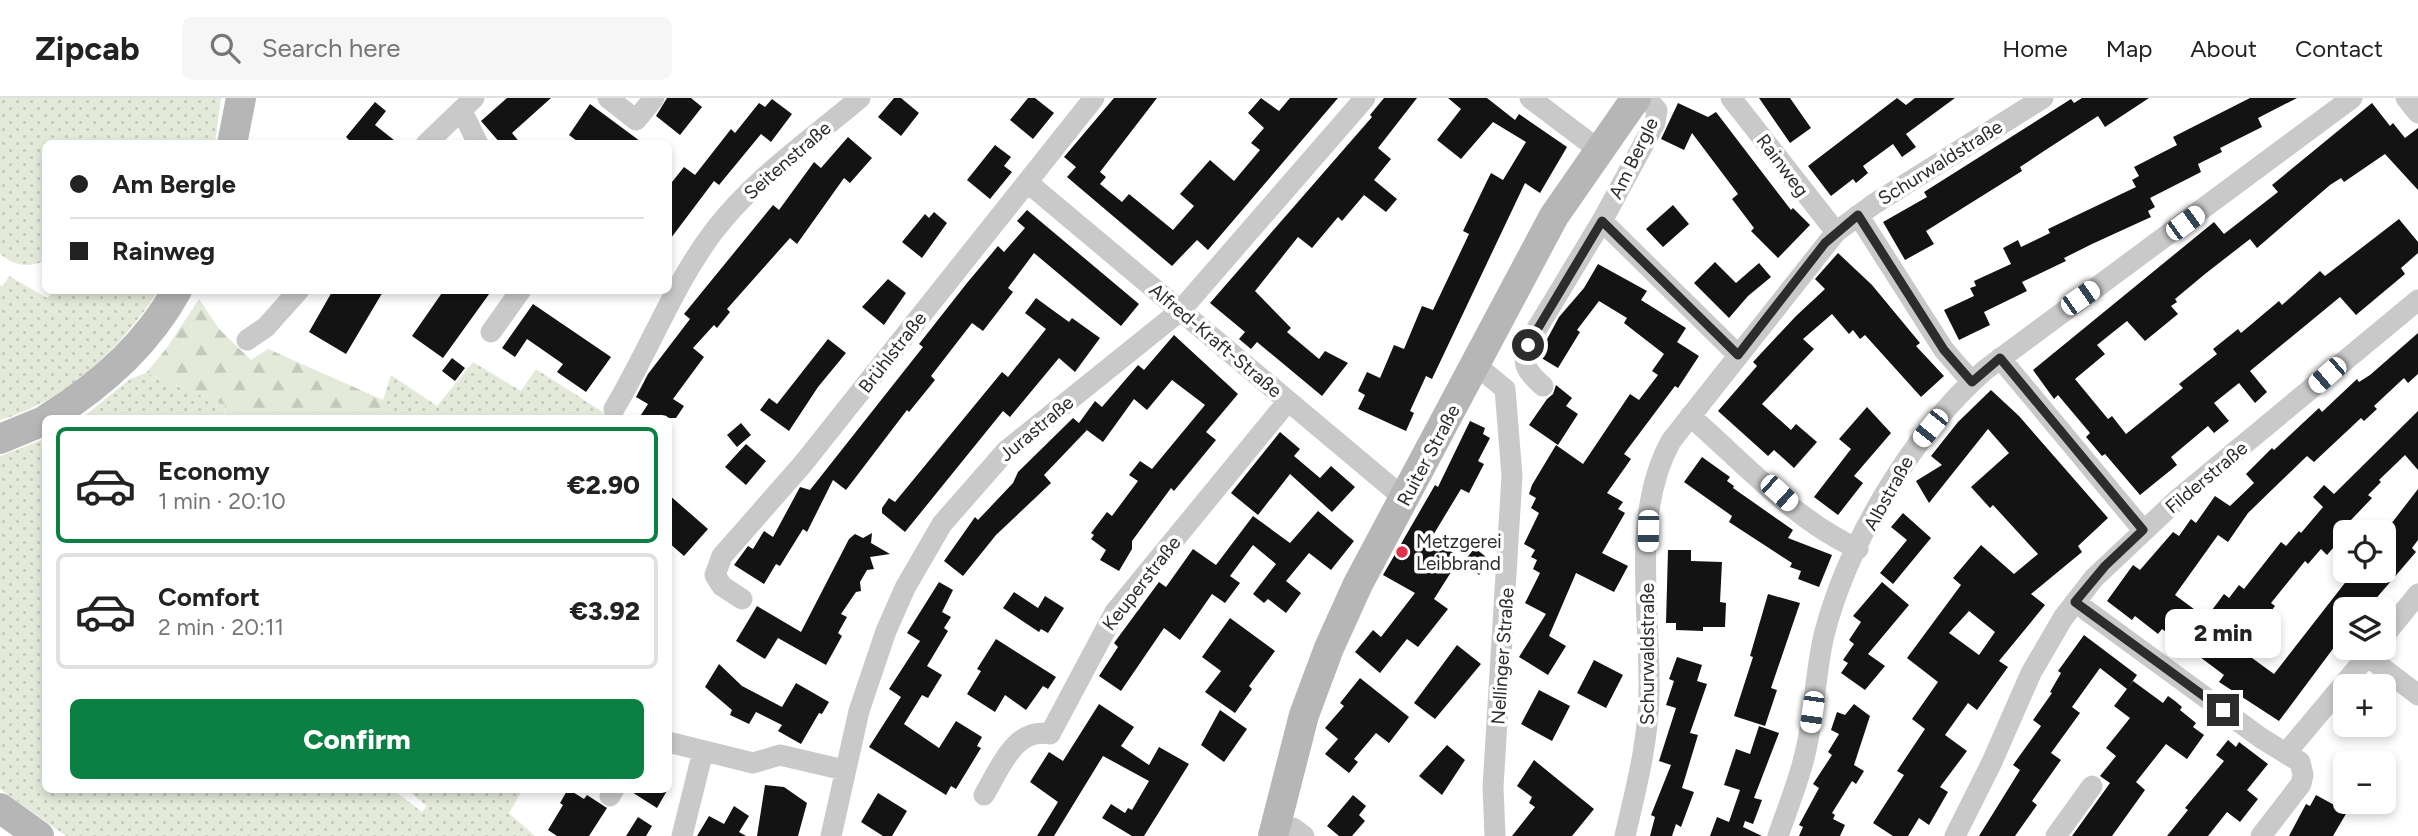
<!DOCTYPE html>
<meta charset="utf-8">
<style>
body{margin:0;font-family:Figtree,sans-serif;background:#f6f6f6;color:#222;height:100vh;display:flex;flex-direction:column;font-size:26px;white-space:nowrap}
*{box-sizing:border-box;margin:0}
p{font-size:23px;color:#767676}
.icon{flex:none;width:38px;height:38px;fill:none;stroke:currentColor;stroke-width:2;stroke-linecap:round;stroke-linejoin:round}
.map{position:relative;flex:1;overflow:hidden}
.panel{position:absolute;left:42px;top:317px;width:630px;height:378px;display:flex;flex-direction:column;background:#fff;border-radius:10px;box-shadow:0 4px 10px #0003}
.panel>*{flex:none}
.hud{position:absolute;left:42px;top:42px;width:630px;height:154px;border-radius:10px;box-shadow:0 4px 10px #0003;display:grid;align-content:center;height:154px;padding:0 28px;background:#fff}
.fabs{position:absolute;left:2333px;top:422px;display:grid;gap:14px}
.fabs a{display:grid;place-items:center;width:63px;height:63px;border-radius:10px;background:#fff;box-shadow:0 4px 10px #0003;font-size:35px}
.end{position:absolute;width:32px;height:32px;margin:-16px;border:9px solid #2c2c2c;background:#fff;box-shadow:0 0 0 4px #fff}
.from{border-radius:50%}
.bubble{position:absolute;height:49px;border-radius:10px;background:#fff;box-shadow:0 4px 10px #0003;font-size:23px;font-weight:800;line-height:49px;text-align:center}
.car{position:absolute;width:21px;height:42px;margin:-21px -10px;border-radius:9px;box-shadow:0 0 5px 2px #0007;background:linear-gradient(#fff 24%,#345 0 40%,#fff 0 76%,#345 0 86%,#fff 0)}
.hud b{display:flex;align-items:center;gap:24px;height:66px;font-size:26px}
.hud b+b{border-top:2px solid #e0e0e0}
.hud i{width:18px;height:18px;background:#222}
ul{padding:12px 0 0;list-style:none}
li{display:flex;align-items:center;gap:21px;height:116px;margin:0 14px 10px;padding:0 14px;border:4px solid #e0e0e0;border-radius:10px}
li div{flex:1}
li b{display:block;font-size:26px}
li em{font-style:normal;font-weight:800}
li.current{border-color:#0b8043}
li>.icon{width:63px;height:63px;stroke-width:1.5}
.primary-button{display:flex;gap:14px;margin-top:auto;padding:14px 28px}
.primary-button a{flex:1;height:80px;border-radius:10px;background:#0b8043;color:#fff;font-size:28px;font-weight:800;line-height:80px;text-align:center}
header{display:flex;align-items:center;gap:42px;box-sizing:border-box;height:98px;padding:0 35px;background:#fff;border-bottom:2px solid #e0e0e0}
header strong{font-size:33px}
nav{display:flex;gap:38px;margin-inline-start:auto;font-size:24px}
.search{width:490px;height:63px;background:#f6f6f6;display:flex;align-items:center;gap:18px;box-sizing:border-box;padding:0 24px;border-radius:10px;color:#767676;font-size:26px}
.map>svg:first-child{display:block}
.green{fill:url(#green-dots)}
.forest{fill:url(#forest-firs)}
.building{fill:#131313;fill-rule:evenodd}
.lines{fill:none;stroke-linecap:round;stroke-linejoin:round}
.street{stroke:#c9c9c9;stroke-width:21}
.secondary{stroke:#b6b6b6;stroke-width:30}
.route{stroke:#2c2c2c;stroke-width:9}
.poi-dot{fill:#e2304d;stroke:#fff;stroke-width:2.5}
.labels{text-anchor:middle;stroke-width:7;stroke-linejoin:round;paint-order:stroke}
.street-label{font-size:19px;fill:#2c2c2c;stroke:#fff}
.poi-label{font-size:19px;fill:#2c2c2c;stroke:#fff;text-anchor:start}
</style>
<header>
<strong>Zipcab</strong>
<div class="search"><svg class="icon" aria-label="search" viewBox="0 0 24 24"><circle cx="10" cy="10" r="6"/><path d="M15 15l6 6"/></svg>Search here</div>
<nav><a>Home</a><a>Map</a><a>About</a><a>Contact</a></nav>
</header>
<div class="map">
<svg width="2418" height="738" viewBox="0 0 2418 738">
<defs>
<pattern id="green-dots" width="8" height="8" patternUnits="userSpaceOnUse" patternTransform="scale(1.75)"><rect width="8" height="8" fill="#e4eada"/><path d="M2 2h.1M6 6h.1" fill="none" stroke="#c4c9bb" stroke-width="1.8" stroke-linecap="round"/></pattern>
<pattern id="forest-firs" width="22" height="20" patternUnits="userSpaceOnUse" patternTransform="scale(1.75)"><rect width="22" height="20" fill="#e4eada"/><path d="M5 1l3.5 6h-7zM16 11l3.5 6h-7z" fill="#c4c9bb"/></pattern>
</defs>
<rect width="100%" height="100%" fill="#fff"/>
<path class="green" d="M0,0H221L215,45L46,46L45,163C27,170 15,168 0,156Z
M9,178L47,200L55,193H158C123,248 65,304 0,322V187L3,188Z
M473,264L521,293L536,271L612,320H383V302L391,277L437,308Z
M146,275L225,307L224,320H82L130,281Z
M45,341L46,691H392L422,714L427,708L406,691H523L509,715L535,738H66L0,691V358Z"/>
<path class="forest" d="M199,201L219,231L251,262L268,251L383,302V320H224L225,307L146,275L166,251Z"/>
<path class="building" d="M507,0H551L512,35L521,46H501L481,23Z
M667,0H691L702,9L680,37L656,18Z
M894,0H901L919,15L901,38L878,19Z
M1028,0H1035L1054,15L1033,41L1010,22Z
M1114,0H1157L1100,74L1106,79L1100,86L1122,104L1129,96L1173,132L1194,108L1180,96L1210,62L1234,83L1260,52L1251,45L1264,30L1248,15L1261,0L1279,13L1290,0H1338L1208,152L1197,142L1172,168L1067,79L1076,69L1064,59Z
M1384,0H1417L1378,50L1391,61L1374,82L1397,101L1386,114L1364,97L1342,123L1338,119L1312,150L1298,139L1255,193L1291,230L1287,234L1319,261L1325,253L1348,265L1322,298L1257,244L1251,251L1239,241L1245,234L1210,205L1372,19L1370,17Z
M1448,0H1487L1515,22L1519,16L1567,49L1540,95L1525,85L1432,281L1426,278L1410,313L1414,315L1406,333L1358,311L1365,297L1358,293L1367,274L1380,280L1394,247L1404,251L1422,208L1433,212L1469,136L1463,133L1486,85L1491,75L1503,82L1526,44L1493,24L1461,61L1437,42L1461,11Z
M1759,0H1790L1811,30L1790,45Z
M1897,0L1906,7L1915,0H1955L1906,36L1916,49L1902,59L1893,46L1863,68L1868,75L1856,85L1853,81L1831,98L1808,68Z
M2082,0H2149L2105,29L2098,18L2044,53L2020,69L2022,73L1926,133L1934,146L1905,162L1883,124L1927,99L1924,94L2071,1L2074,5Z
M2250,0H2297L2258,20L2262,29L2220,50L2222,54L2198,66L2201,74L2150,100L2155,109L2148,113L2151,119L2092,146L2064,160L2066,163L2022,184L2027,193L1984,214L1990,227L1959,242L1944,212L1974,198L1970,190L1976,188L1974,183L2011,166L2003,150L2018,142L2021,149L2050,135L2048,131L2136,89L2132,82L2139,78L2134,69L2177,47L2173,39Z
M772,1L792,16L771,44L761,36L719,87L714,83L668,144V89L684,69L695,77L731,31L735,35L759,5L765,9Z
M375,4L386,13L375,27L399,46H353L346,39Z
M1678,5L1708,19L1716,14L1791,112L1793,110L1810,127L1778,160L1751,133L1754,130L1732,101L1738,96L1692,35L1684,52L1661,41Z
M2372,5L2390,28L2393,25L2405,40L2418,30V92L2385,56L2344,84L2341,80L2330,87L2257,150L2250,141L2205,176L2175,201L2177,204L2171,208L2178,216L2145,243L2127,223L2097,247L2105,256L2075,281L2108,321L2112,318L2126,336L2183,290L2179,286L2217,256L2213,251L2238,231L2241,235L2279,203L2282,207L2320,173L2325,178L2399,121L2418,144V155L2401,170L2405,176L2356,217L2340,199L2250,273L2267,294L2255,305L2239,285L2214,305L2229,323L2214,335L2208,328L2171,359L2177,367L2140,397L2105,356L2102,358L2086,339L2090,335L2058,297L2054,301L2033,272L2214,124L2224,136L2278,94L2272,87Z
M590,6L644,46H581L569,37Z
M848,39L872,60L850,85L844,80L797,146L790,140L727,211L730,214L717,230L714,227L693,250L704,259L673,301L684,308L676,320H639L648,306L636,299L648,276L690,221L684,216L773,107L779,112L814,64L821,70Z
M995,47L1011,59L1004,68L1012,74L990,101L967,82Z
M1673,107L1689,126L1663,149L1646,131Z
M1027,112L1139,206L1121,228L1034,155L1008,190L1013,194L983,233L972,225L931,278L935,282L909,314L907,312L846,392L833,382L807,434L803,431L780,468L776,466L764,486L734,467L748,448L753,451L764,433L773,439L800,389L810,392L923,249L919,246L967,185L998,148L1004,154L1025,130L1017,123Z
M934,114L947,125L922,160L902,144L925,116L929,120Z
M1838,155L1872,187L1920,245L1916,248L1944,278L1921,299L1865,237L1860,241L1853,232L1849,236L1832,216L1803,241L1814,251L1762,306L1791,332L1796,326L1817,344L1794,370L1774,352L1768,358L1718,313L1757,268L1753,264L1796,218L1825,191L1815,181Z
M1715,164L1736,185L1759,165L1771,179L1748,198L1729,220L1694,185Z
M1598,166L1647,193L1641,202L1686,230L1677,244L1699,258L1678,290L1675,288L1624,356L1631,361L1607,395L1623,404L1618,411L1625,415L1602,455L1628,468L1614,494L1576,475L1549,538L1566,548L1548,577L1519,559L1546,516L1525,505L1540,475L1533,471L1537,462L1531,459L1535,452L1524,446L1539,415L1531,410L1536,400L1529,396L1532,387L1556,347L1583,366L1630,296L1639,302L1658,277L1652,273L1664,256L1624,225L1627,220L1599,203L1577,232L1580,234L1558,270L1538,258L1559,219L1584,190Z
M888,181L906,195L884,227L862,209Z
M333,192H384L346,256L309,234Z
M444,192H492L443,260L412,238Z
M1036,200L1069,224L1072,220L1100,240L1075,274L1059,260L1010,319L1003,313L905,434L882,415V410L889,400L895,404L1002,274L1008,279L1046,231L1025,215Z
M533,206L611,259L586,294L557,274L563,266L527,241L515,259L502,250Z
M2418,235V276L2408,285L2404,280L2374,308L2377,311L2364,323L2361,320L2314,364L2307,358L2248,415L2228,444L2218,437L2175,497L2206,520L2224,496L2229,500L2239,487L2244,491L2281,444L2286,448L2299,433L2301,435L2323,409L2313,399L2324,387L2334,396L2418,313V372L2405,357L2379,382L2381,384L2368,397L2372,400L2351,422L2355,425L2327,457L2321,451L2308,466L2305,463L2271,505L2275,508L2259,529L2242,517L2215,533L2274,576L2355,472H2384V435L2418,391V442L2412,450L2416,454L2373,504L2368,500L2359,511H2345V524L2338,533L2344,536L2279,623L2219,584L2224,577L2188,550L2182,553L2185,548L2162,531L2158,536L2135,518L2132,522L2107,503L2133,467L2140,472L2173,434L2179,438L2191,421L2196,425L2215,398L2230,408L2254,385L2246,376L2272,350L2274,352L2319,310L2322,314L2357,281L2359,284L2370,277Z
M1174,237L1238,296L1206,334L1216,342L1174,393L1171,390L1132,443V451L1119,473L1100,462L1106,452L1091,441L1094,437L1091,435L1107,414L1112,418L1138,383L1129,377L1140,363L1152,371L1205,307L1172,282L1147,312L1134,301L1103,344L1084,330L1087,332L1044,377L1051,385L996,437L963,478L944,463L975,419L978,422L1013,385L1018,374L1073,320L1079,325L1095,303L1102,309L1138,267L1144,272Z
M828,241L846,255L818,289L789,333L760,312L769,300L777,306Z
M452,260L465,270L455,283L442,273Z
M1556,287L1572,300L1566,308L1578,316L1558,347L1529,327L1547,301L1553,296Z
M1991,292L2019,318L2108,420L2078,448L2082,454L2031,496L2045,507L1999,563L2008,569L1977,612L1968,605L1945,637L1967,653L1940,689L1948,694L1929,727L1919,720L1908,738H1893L1873,725L1904,677L1897,673L1925,631L1912,621L1938,584L1907,560L1961,487L1953,480L1981,447L2014,476L2038,456L1993,407L1990,410L1971,389L2009,355L1988,331L1929,405L1916,383L1942,367L1931,358L1958,324ZM1969,513L1995,534L1979,557L1949,535Z
M1867,309L1891,335L1854,378L1863,385L1838,417L1814,399L1851,351L1839,341Z
M1470,323L1485,330L1483,336L1490,340L1478,363L1484,366L1469,395L1461,391L1432,439L1460,460L1434,501L1448,511L1418,549L1407,541L1380,575L1355,554L1373,532L1381,539L1415,495L1383,477L1435,387L1438,389Z
M741,325L751,337L737,349L727,337Z
M1280,334L1300,351L1294,358L1320,380L1331,368L1355,389L1332,414L1290,376L1258,417L1231,395Z
M746,346L766,363L746,387L725,369Z
M1702,359L1730,379L1727,383L1734,388L1733,390L1793,432L1788,440L1832,457L1819,489L1798,481L1801,473L1790,469L1792,465L1729,424L1732,418L1684,384Z
M668,396L708,431L684,458L668,444Z
M1318,413L1354,443L1331,472L1309,455L1286,483L1301,495L1286,515L1268,501L1264,505L1253,496L1276,466L1253,447L1230,478L1240,485L1225,505L1212,496L1180,542L1164,530L1121,593L1099,578L1118,549L1114,545L1159,484L1166,489L1193,451L1216,467L1253,418L1290,445Z
M1903,415L1931,440L1893,486L1880,475L1907,442L1891,429Z
M872,435L871,445L890,456L870,459L874,471L867,472L860,484L861,493L856,494L841,516L847,519L838,535L842,538L826,567L778,540L765,561L736,543L757,508L801,534L849,441L855,436L863,440Z
M1475,450L1491,463L1479,477L1463,464Z
M1668,452H1691V463L1722,464L1720,504L1726,505L1725,529H1703V533L1676,532V525H1666Z
M939,484L953,492L942,514L951,519L944,530L948,533L927,568L942,577L928,600L922,597L904,626L939,650L956,623L982,639L977,648L981,650L956,691L951,688L946,697L869,649L901,599L889,591L920,543L907,535Z
M1882,484L1909,507L1868,556L1885,568L1865,592L1841,575L1848,565L1843,562L1854,546L1849,542L1861,524L1853,518Z
M1014,494L1038,510L1045,498L1064,510L1048,535L1041,531L1039,534L1003,510Z
M1768,496L1800,505L1771,590L1777,592L1765,628L1734,618L1753,559L1750,558Z
M1230,520L1275,553L1249,588L1252,591L1235,615L1205,594L1221,573L1202,559Z
M2084,537L2137,577L2127,591L2100,570L2072,609L2080,615L2051,655L2061,662L2032,703L2037,707L2015,738H1979L2020,672L2013,667L2041,628L2033,622L2052,595L2050,594L2061,575L2058,573Z
M996,541L1056,579L1048,591L1043,588L1026,612L1005,597L995,614L967,596L981,573L977,571Z
M1457,547L1481,566L1435,621L1414,605Z
M1677,559L1702,567L1697,583L1707,586L1690,635L1698,637L1682,690L1694,694L1681,729L1676,726L1672,738H1650L1655,719L1651,717L1671,667L1659,663L1676,610L1666,607L1674,583L1669,581Z
M1594,562L1623,577L1606,610L1577,595Z
M719,566L742,588L782,609L796,585L829,604L822,616L819,615L801,646L778,633L782,627L756,614L749,626L730,617L732,612L705,589Z
M1360,580L1409,619L1389,645L1376,635L1354,661L1358,664L1349,675L1325,656L1338,641L1325,630L1344,608L1340,605Z
M2133,583L2163,605L2168,598L2175,603L2182,609L2180,612L2196,625L2193,629L2204,637L2187,661L2166,646L2136,684L2145,692L2112,738H2072L2110,685L2100,678L2116,658L2106,650L2130,620L2114,608Z
M1539,592L1570,608L1552,643L1521,626Z
M1099,606L1134,629L1121,648L1149,667L1159,649L1189,666L1144,738H1132L1102,720L1111,706L1125,715L1128,710L1132,712L1149,683L1103,658L1054,738H1037L1058,704L1030,684L1049,654L1063,663Z
M1854,606L1870,618L1854,667L1864,673L1856,686L1852,683L1832,715L1835,717L1833,721L1845,727L1840,738H1799L1803,729L1799,727L1819,690L1813,686L1832,657L1828,654L1839,636L1831,632L1837,614L1845,617Z
M1220,612L1247,631L1224,664L1201,647Z
M1759,628L1779,635L1754,700L1762,702L1753,726L1745,723L1743,729L1762,738H1710L1717,719L1729,724L1740,692L1724,687L1736,651L1750,656Z
M2228,642L2236,649L2239,644L2268,666L2247,692L2258,701L2240,724L2227,714L2208,738H2167L2188,712L2185,710L2224,663L2216,657Z
M1447,647L1465,662L1442,697L1419,678Z
M1534,662L1594,711L1572,738H1512L1535,709L1529,705L1532,699L1517,688Z
M765,687L784,689L807,705L798,738H757Z
M568,691L584,701L587,697L607,710L589,738H557L548,732L563,707L560,705Z
M627,691H668L657,710Z
M878,695L907,713L892,738H883L861,724Z
M1353,697L1366,708L1359,717L1365,723L1352,738H1339L1327,728Z
M2316,697L2347,714L2333,738H2289L2306,706L2310,708Z
M734,708L749,718L739,734L746,738H697L709,718L724,726Z
M638,719L652,728L646,738H626Z"/>
<g class="lines">
<path class="street" d="M608,0L636,22L654,0
M1530,0L1599,52
M1731,0L1836,134
M2406,0L2418,15
M462,13L478,46
M426,46L474,0
M1027,84L1405,401
M1858,117L1944,252L1972,284
M1602,123L1738,257
M491,234L521,192
M247,242L266,229L299,192
M2000,260L2143,432
M1476,267L1505,291L1512,378L1493,689L1495,738
M1543,288C1528,275 1521,267 1527,247L1602,123L1655,25L1657,12L1646,0
M614,311C649,253 673,187 714,133C755,80 809,43 860,0
M1690,318C1743,364 1794,422 1858,451
M742,501L722,488L715,477L722,458L802,367L1094,0
M2075,504L2261,640L2300,664L2303,677L2301,686L2261,738
M2384,538L2418,496
M2367,558L2418,597
M668,644L753,665L780,657L844,672
M2286,655L2374,550
M984,697C1000,671 1014,629 1050,636L1115,514L1288,303
M610,698L614,691
M1275,726L1293,730L1304,738
M682,738L703,653
M831,738L859,613L886,533L905,490L942,426L1006,353L1180,213L1365,0
M1625,738C1636,690 1648,646 1649,596C1651,515 1630,417 1671,343L1836,134L1874,106L2043,0
M1778,738C1789,706 1802,675 1808,642C1815,607 1816,571 1824,537C1848,444 1913,335 1985,272L2352,0
M1955,738L1992,664L2031,575L2063,520L2094,480L2178,401L2418,202
M2056,738L2092,688"/>
<path class="secondary" d="M232,46L241,0
M48,320C100,288 147,247 177,192
M0,341L46,322
M0,710L39,738
M1273,738L1304,617L1329,550L1358,486L1554,118L1636,0"/>
</g>
<g class="lines">
<path class="route" d="M1528,247L1602,123L1738,257L1825,145L1858,117L1944,252L1972,284L2000,260L2143,432L2105,468L2075,504L2223,612"/>
</g>
<circle class="poi-dot" cx="1402" cy="454" r="7"/>
<g class="labels">
<g class="street-label">
<text transform="translate(1633 60) rotate(-64)" y="7">Am Bergle</text>
<text transform="translate(787 62) rotate(-41)" y="7">Seitenstraße</text>
<text transform="translate(1940 64) rotate(-32)" y="7">Schurwaldstraße</text>
<text transform="translate(1783 67) rotate(53)" y="7">Rainweg</text>
<text transform="translate(1216 242) rotate(40)" y="7">Alfred-Kraft-Straße</text>
<text transform="translate(892 254) rotate(-52)" y="7">Brühlstraße</text>
<text transform="translate(1036 330) rotate(-40)" y="7">Jurastraße</text>
<text transform="translate(1428 357) rotate(-62)" y="7">Ruiter Straße</text>
<text transform="translate(2206 379) rotate(-40)" y="7">Filderstraße</text>
<text transform="translate(1888 395) rotate(-61)" y="7">Albstraße</text>
<text transform="translate(1141 485) rotate(-52)" y="7">Keuperstraße</text>
<text transform="translate(1647 556) rotate(-90)" y="7">Schurwaldstraße</text>
<text transform="translate(1502 558) rotate(-86)" y="7">Nellinger Straße</text>
</g>
<g class="poi-label">
<text x="1416" y="450">Metzgerei<tspan x="1416" dy="22">Leibbrand</tspan></text>
</g>
</g>
</svg>
<div class="fabs">
<a><svg class="icon" aria-label="locate" viewBox="0 0 24 24"><circle cx="12" cy="12" r="6"/><path d="M12 2v4M12 18v4M2 12h4M18 12h4"/></svg></a>
<a><svg class="icon" aria-label="layers" viewBox="0 0 24 24"><path d="M12 4l9 5-9 5-9-5zM3 14l9 5 9-5"/></svg></a>
<a>+</a>
<a>−</a>
</div>
<i class="end from" style="left:1528px;top:247px"></i>
<i class="end" style="left:2223px;top:612px"></i>
<div class="bubble" style="left:2165px;top:511px;width:116px">2 min</div>
<i class="car" style="left:2185px;top:125px;rotate:54deg"></i>
<i class="car" style="left:2080px;top:200px;rotate:55deg"></i>
<i class="car" style="left:2327px;top:277px;rotate:229deg"></i>
<i class="car" style="left:1930px;top:330px;rotate:219deg"></i>
<i class="car" style="left:1779px;top:395px;rotate:132deg"></i>
<i class="car" style="left:1648px;top:433px;rotate:181deg"></i>
<i class="car" style="left:1812px;top:614px;rotate:188deg"></i>
<div class="hud">
<b><i class="from"></i>Am Bergle</b>
<b><i></i>Rainweg</b>
</div>
<section class="panel">
<ul>
<li class="current"><svg class="icon" aria-label="car" viewBox="0 0 24 24"><path d="M5 17H2v-5l4-1 3-4h7l3 4 3 1v5h-3M9 17h6M6 11h13"/><circle cx="7" cy="17" r="2"/><circle cx="17" cy="17" r="2"/></svg><div><b>Economy</b><p>1 min · 20:10</p></div><em>€2.90</em></li>
<li><svg class="icon" aria-label="car" viewBox="0 0 24 24"><path d="M5 17H2v-5l4-1 3-4h7l3 4 3 1v5h-3M9 17h6M6 11h13"/><circle cx="7" cy="17" r="2"/><circle cx="17" cy="17" r="2"/></svg><div><b>Comfort</b><p>2 min · 20:11</p></div><em>€3.92</em></li>
</ul>
<div class="primary-button"><a>Confirm</a></div>
</section>
</div>
